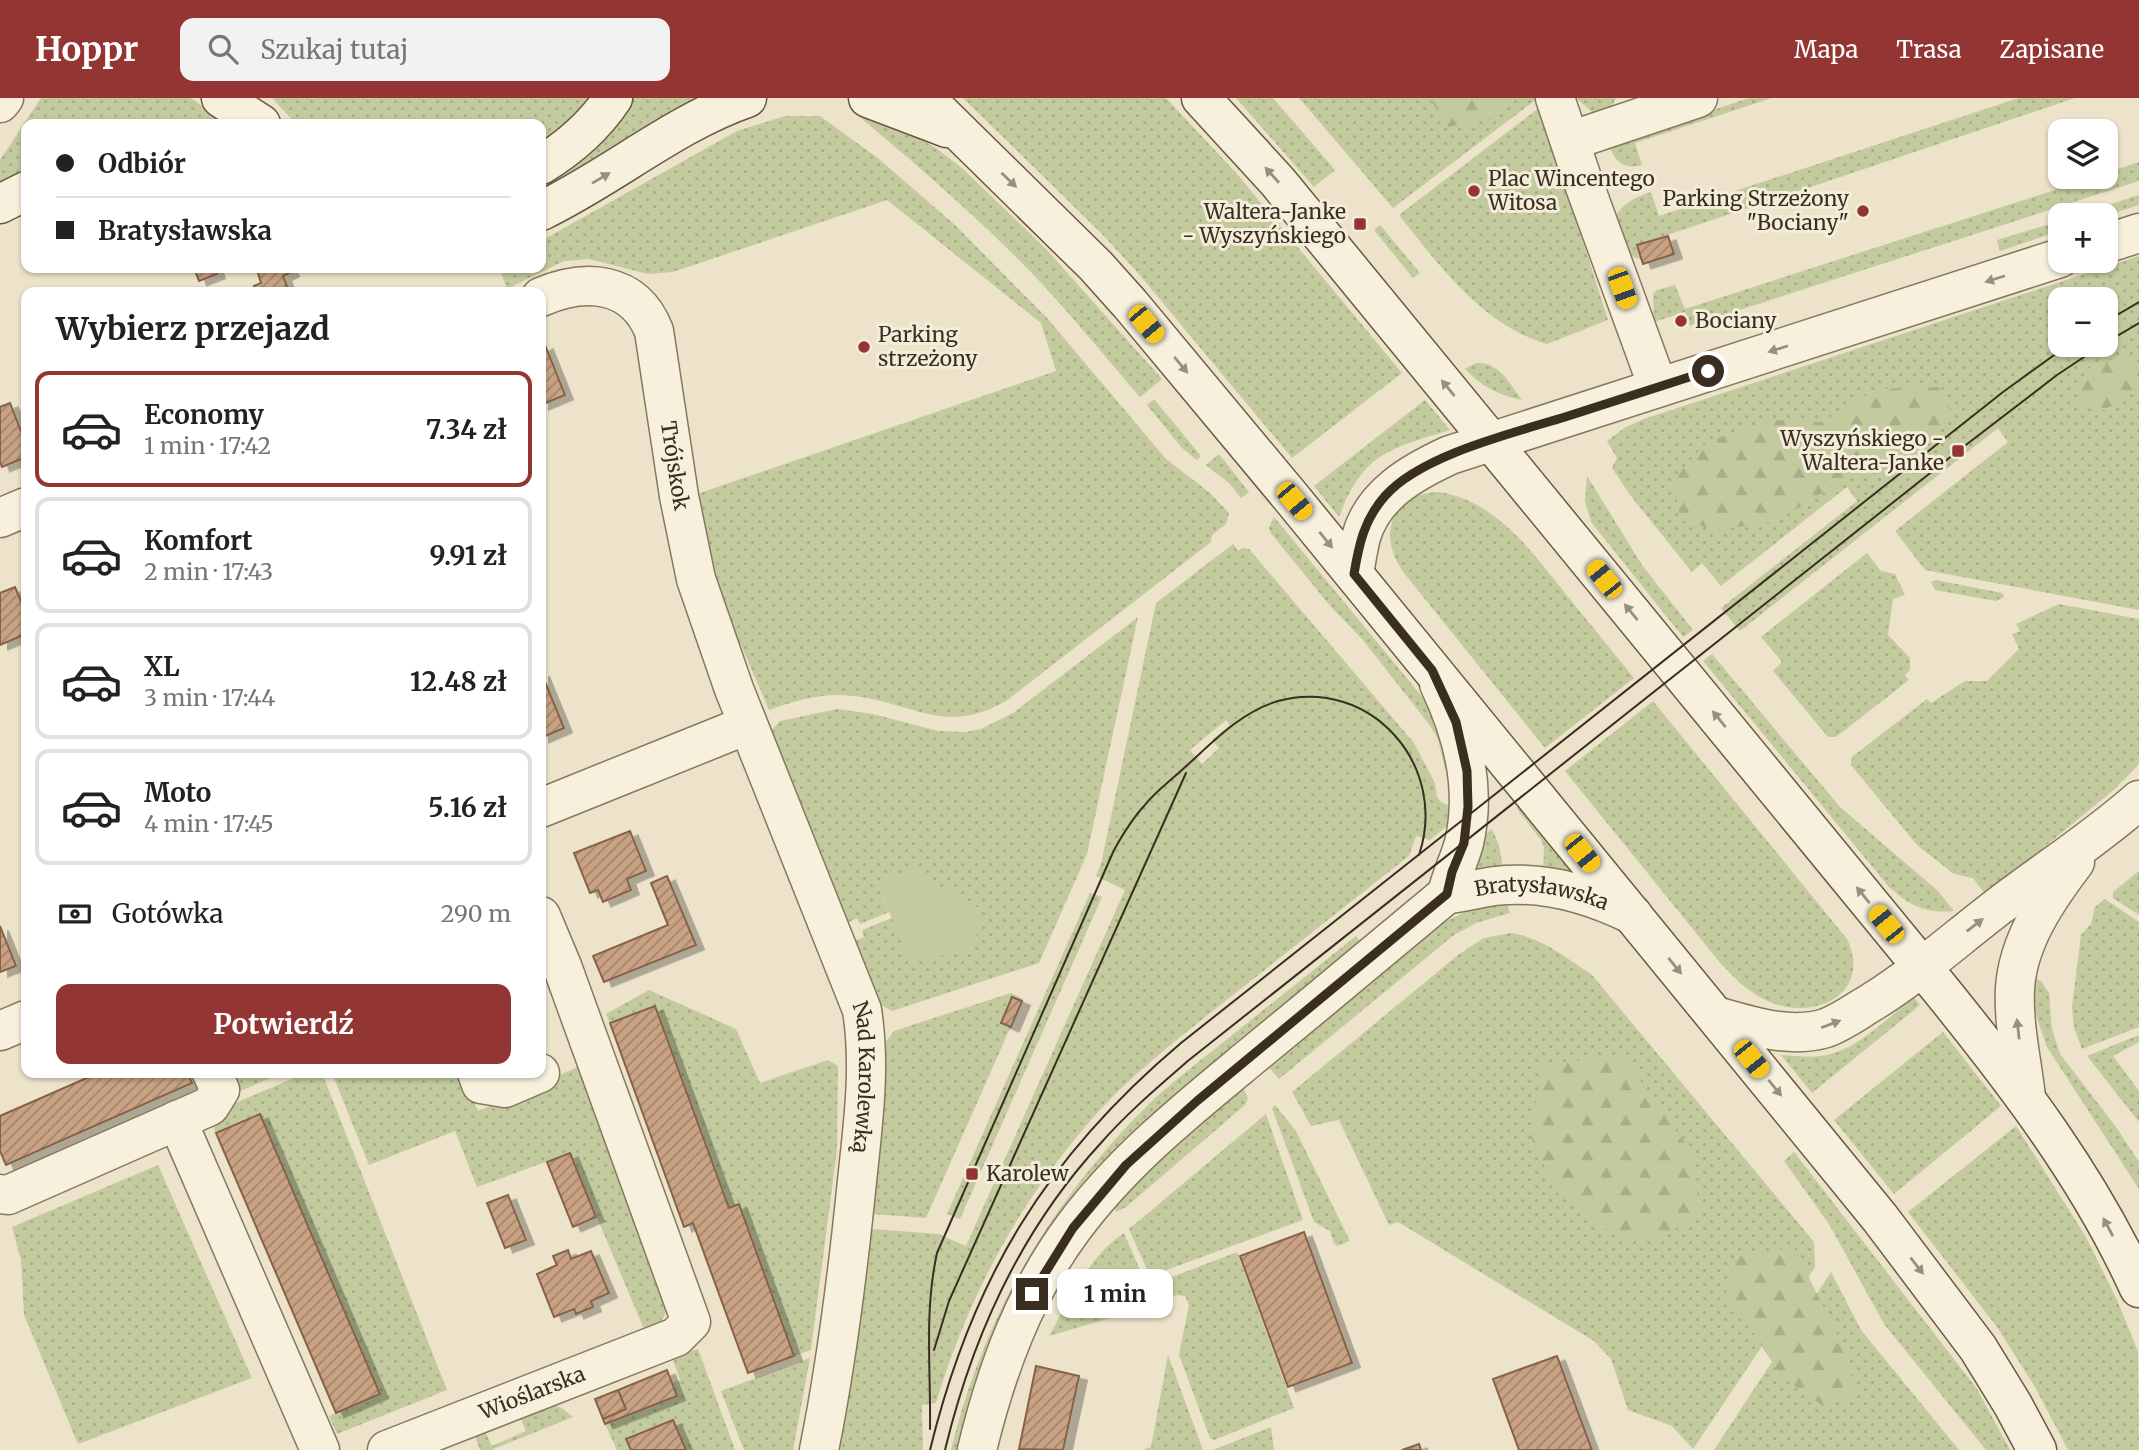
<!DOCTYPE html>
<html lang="pl">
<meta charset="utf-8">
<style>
body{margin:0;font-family:Merriweather,serif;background:#f2f2f2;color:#222;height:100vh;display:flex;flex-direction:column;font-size:26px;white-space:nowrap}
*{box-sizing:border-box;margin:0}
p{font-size:23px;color:#767676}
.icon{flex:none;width:38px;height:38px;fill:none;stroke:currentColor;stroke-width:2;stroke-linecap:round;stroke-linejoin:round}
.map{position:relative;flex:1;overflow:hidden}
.drawer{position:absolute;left:21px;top:189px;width:525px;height:791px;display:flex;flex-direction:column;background:#fff;border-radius:14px;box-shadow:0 2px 5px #0004}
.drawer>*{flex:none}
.top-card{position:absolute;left:21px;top:21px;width:525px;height:154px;border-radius:14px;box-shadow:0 2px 5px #0004;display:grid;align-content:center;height:154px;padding:0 35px;background:#fff}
.buttons{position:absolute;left:2048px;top:21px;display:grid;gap:14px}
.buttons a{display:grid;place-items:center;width:70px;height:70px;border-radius:14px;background:#fff;box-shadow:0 2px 5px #0004;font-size:35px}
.end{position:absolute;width:32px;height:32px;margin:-16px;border:9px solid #3a2e22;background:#fff;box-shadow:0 0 0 4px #fff}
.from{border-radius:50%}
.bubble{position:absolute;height:49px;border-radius:14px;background:#fff;box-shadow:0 2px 5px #0004;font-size:23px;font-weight:700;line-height:49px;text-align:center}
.car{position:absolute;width:21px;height:42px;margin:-21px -10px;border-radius:9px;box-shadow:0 0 5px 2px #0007;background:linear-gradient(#f5c518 24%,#345 0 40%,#f5c518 0 76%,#345 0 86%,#f5c518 0)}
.top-card b{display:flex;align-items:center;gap:24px;height:66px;font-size:26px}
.top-card b+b{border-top:2px solid #e0e0e0}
.top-card i{width:18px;height:18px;background:#222}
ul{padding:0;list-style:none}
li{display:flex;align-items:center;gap:21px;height:116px;margin:0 14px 10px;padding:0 21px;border:4px solid #e0e0e0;border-radius:14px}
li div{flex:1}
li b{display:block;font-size:26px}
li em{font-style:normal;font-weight:700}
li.on{border-color:#933633}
li>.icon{width:63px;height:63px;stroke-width:1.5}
h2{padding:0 35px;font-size:32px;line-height:84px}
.pay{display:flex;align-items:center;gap:18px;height:77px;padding:0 35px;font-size:26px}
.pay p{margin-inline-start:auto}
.button{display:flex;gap:14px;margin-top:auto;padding:14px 35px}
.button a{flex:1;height:80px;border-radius:14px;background:#933633;color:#fff;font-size:28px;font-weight:700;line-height:80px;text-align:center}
header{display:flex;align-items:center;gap:42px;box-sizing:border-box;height:98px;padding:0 35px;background:#933633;color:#fff}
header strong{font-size:33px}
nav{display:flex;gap:38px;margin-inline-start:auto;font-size:24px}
.search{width:490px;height:63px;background:#f2f2f2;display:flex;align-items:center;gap:18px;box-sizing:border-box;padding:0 24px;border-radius:14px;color:#767676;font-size:26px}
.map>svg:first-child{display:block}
.grass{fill:url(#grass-dots);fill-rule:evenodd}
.forest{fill:url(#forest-firs)}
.park{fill:#c3ca9e}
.building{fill:url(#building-hatch);stroke:#866247;stroke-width:2;filter:url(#shadow)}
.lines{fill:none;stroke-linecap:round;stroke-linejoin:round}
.minor-casing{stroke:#88775f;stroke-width:41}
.tertiary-casing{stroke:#88775f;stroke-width:41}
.secondary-casing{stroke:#6a5842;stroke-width:41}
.minor{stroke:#f7f0dd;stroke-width:38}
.tertiary{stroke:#f7f0dd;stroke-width:38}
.secondary{stroke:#f7f0dd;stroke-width:38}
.tram{stroke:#3a2e22;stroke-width:2}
.oneway{fill:#988f80}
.route{stroke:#3a2e22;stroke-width:9}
.poi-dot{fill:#933633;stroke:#f4edd9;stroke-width:2.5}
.labels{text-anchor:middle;stroke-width:6;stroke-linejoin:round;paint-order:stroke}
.poi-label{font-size:21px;fill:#3a2e22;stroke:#f4edd9;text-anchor:start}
.street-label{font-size:21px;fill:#3a2e22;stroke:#f4edd9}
</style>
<header>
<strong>Hoppr</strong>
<div class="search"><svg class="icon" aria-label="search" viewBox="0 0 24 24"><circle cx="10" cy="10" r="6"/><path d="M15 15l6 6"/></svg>Szukaj tutaj</div>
<nav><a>Mapa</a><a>Trasa</a><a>Zapisane</a></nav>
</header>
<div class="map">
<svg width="2139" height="1352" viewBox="0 0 2139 1352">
<defs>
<pattern id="grass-dots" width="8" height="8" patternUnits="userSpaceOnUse" patternTransform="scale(1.75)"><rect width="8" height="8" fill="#c3ca9e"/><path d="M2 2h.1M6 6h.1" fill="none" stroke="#a8ae88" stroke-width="1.8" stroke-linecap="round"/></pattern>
<pattern id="forest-firs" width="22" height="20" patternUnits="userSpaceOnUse" patternTransform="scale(1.75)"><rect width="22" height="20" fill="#c3ca9e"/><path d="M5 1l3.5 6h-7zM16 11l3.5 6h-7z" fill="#a8ae88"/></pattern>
<pattern id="building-hatch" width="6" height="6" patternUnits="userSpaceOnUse" patternTransform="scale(1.75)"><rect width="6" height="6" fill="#c8a283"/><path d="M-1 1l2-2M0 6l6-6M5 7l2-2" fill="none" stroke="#a3846b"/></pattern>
<filter id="shadow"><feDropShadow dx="8" dy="4.5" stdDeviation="0" flood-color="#0004"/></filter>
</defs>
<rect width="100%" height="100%" fill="#ece3ca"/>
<path class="grass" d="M41,0H191L227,26H26V74L0,84V62Z
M272,0H592L581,13L541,47V26H296Z
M632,0H710L547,91L545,83L621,16Z
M963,0H1166L1237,76L1402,275L1292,360L1138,175L1101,135Z
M1236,0H1273L1335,72L1314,89Z
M1299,0H1537V1L1393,110Z
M1576,0H1616L1612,8L1593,15Z
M1749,0H1772L1635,45L1642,67C1624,72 1615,64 1609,47Z
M2019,0H2075L1638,147L1642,162L1628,157L1610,127C1622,106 1629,102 1651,94L1659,118Z
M1540,9L1608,222L1547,246C1482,227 1439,167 1399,117Z
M855,15L894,26L936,50L962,70L1047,152L1162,281L1140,299C1100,253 1062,205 1019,162C967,110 911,62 855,15Z
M785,18H820L879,61L955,127L1047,220L1166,361L1210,395L1229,415L1226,426L1212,437L1211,444L1006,603C945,638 915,605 854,598C826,594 796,602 769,612L741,547L732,550L724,530L697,396L1056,273L1041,225L887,102L673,174L648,176L589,161L564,163L507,191L499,170H541V143L737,33Z
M2139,64V83L1690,228L1685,214L1654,224L1653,196L1657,192L1675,187L1685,211L2095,79H2105V75Z
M2139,97V107L2105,118L2077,117Z
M2060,123V133L2000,153L1997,142Z
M1380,127L1420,175L1413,180L1374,132Z
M2139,158V512L1925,472L1895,433L2008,344L1998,330L1740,533L1721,510L1857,403L1847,389L1721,488L1702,465L1692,474L1630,397L1612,370L1617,360L1607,343L1626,329L1644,321ZM2060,201H2105V247H2060Z
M1476,265C1499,263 1510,286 1522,302C1498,297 1481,288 1465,271Z
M1154,301L1201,358L1197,362L1182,350L1147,307Z
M1425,302L1450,332C1389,351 1363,355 1339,419L1314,388Z
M1219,356L1249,394L1241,400L1230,386L1206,367Z
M1587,378L1642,467L1693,532L1683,539L1591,424L1585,403Z
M1438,394C1497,402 1534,457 1569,500C1591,527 1612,553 1634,580L1545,650L1404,475C1377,438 1390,396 1438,394Z
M1274,419L1433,612L1451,673L1445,671L1438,641L1428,625L1363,542L1331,509L1270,434L1269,429Z
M1233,446L1238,453L1242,450L1249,451L1414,645L1435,685L1437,699L1441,704L1459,712L1458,719L1430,742L1416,738L1409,758C1352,803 1295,848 1238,893C1191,931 1142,967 1101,1011C1023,1096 969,1195 936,1305L922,1307L923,1352H837L858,1241L871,1131L938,1136L966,1148L1125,792L1096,778L1101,766L1156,505ZM1226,622L1230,627L1212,642L1219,650L1202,666L1190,652Z
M1867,455L1881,473L1895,476L1905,497L1893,501L1888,537L1910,560V572L1905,577L1909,582L1836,639H1828L1773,573L1782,564L1761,539Z
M1936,482L2002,495L2004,499L1996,503L1935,492L1931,484Z
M2059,506L2139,521V666L2116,690L1986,797L1973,780L1954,776L1917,747L1851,667L1852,659L1927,601L1931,605L1965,583H1987L2019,551L2012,536L2020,533L2016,526Z
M1138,519L1087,756L1039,865L892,913L879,906L853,844L864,839L862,832L892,820L910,865L886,781L877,784L889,814L860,826L857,820L847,825L769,635L780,623L837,611L873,616L938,633L966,634L981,631L1013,615Z
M1712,556L1840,709L1938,793L1954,813C1927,816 1908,807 1889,789L1703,563Z
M1653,603L1847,841C1872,894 1818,922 1772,905C1749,896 1733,879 1717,861L1565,673Z
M1522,707L1574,776L1543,772L1544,749L1541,742L1517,711Z
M1492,731L1499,747L1503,771L1466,780L1479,741Z
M2139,773V817L2113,800V794Z
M1090,795L1102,799L960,1121L947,1116Z
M2105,801L2139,824V929L2082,951L2074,930L2072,909L2081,837L2091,826L2095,809Z
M1506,804L1510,815L1476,825L1454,837L1279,981L1267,967L1446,823L1474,810Z
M1511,835C1543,840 1566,860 1592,877L1814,1144L1815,1169L1693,1351L1672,1328L1628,1312L1611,1261L1594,1243L1398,1124L1389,1127L1339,1022L1311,1028L1292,994L1458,857L1484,840Z
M1356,838L1361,844L1153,1017L959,1352H951C983,1219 1052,1101 1149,1006C1175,981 1204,960 1231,938C1273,904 1315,871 1356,838Z
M2034,880L2041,883L2049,895L2052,931L2060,956L2116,1029L2139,1064V1091L2047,949L2034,911Z
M649,892L736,931L760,985L828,962L838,968L837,1051L811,1252L794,1258L729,1110L655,909L610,925L606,916Z
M1011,895L1023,901L926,1120L873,1116L883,948L894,933Z
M1914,899L1920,907L1812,995L1781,957C1796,958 1812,960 1826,957C1860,950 1887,920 1914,899Z
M1943,934L2001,1008L1894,1096L1834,1022Z
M2139,937V944L2113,958L2139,993V1024L2087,958Z
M578,969L668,1204C666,1220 660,1227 646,1236L570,1055L477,1089L455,1033L369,1067L332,975H461L478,1013Z
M223,975H282L233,996Z
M306,975H322L447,1292L337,1336L329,1318L380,1296L260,1016L216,1035L207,1017Z
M1242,988L1248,1000L1245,1007L1126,1109L1116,1114L1115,1108L1121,1098L1172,1048Z
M1275,1007L1296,1033L1350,1143L1337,1148L1334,1145L1330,1133L1314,1124L1272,1010Z
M1266,1016L1303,1122L1150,1178L1129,1131Z
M2016,1028L2086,1139L2117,1202L2138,1253L2139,1352H2068L2035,1289L1997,1229L1908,1114Z
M1794,1054L1977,1291L2010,1352H1986L1884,1226L1829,1126L1784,1063Z
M158,1067L252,1280L78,1346L24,1217L21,1162L12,1129Z
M1124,1135L1143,1179L1141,1183L1149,1205L1145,1210L1049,1238C1070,1201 1088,1159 1124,1135Z
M1237,1154L1294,1310L1214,1342L1210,1340L1179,1257L1189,1207L1185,1198L1176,1197L1162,1203L1159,1201L1154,1190L1156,1185Z
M1831,1174L1861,1232L1959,1352H1714Z
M698,1251L735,1352H686L673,1322L627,1341L631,1352H617L605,1326L677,1298L672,1285L680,1282L672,1259Z
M1168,1257L1203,1352H1143L1151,1349Z
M810,1260L793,1352H744L721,1293Z
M553,1306L563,1311L573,1319L491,1352H480L474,1335L481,1325L492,1348L526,1333L516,1310Z
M1271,1329L1274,1352H1213Z"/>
<path class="forest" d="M1430,0H1512L1490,22L1447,29Z
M2134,256L2139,291L2105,312L2083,310L2074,290L2092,267Z
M1941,289L1953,321L1881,375L1849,378L1777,423L1717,432L1680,422L1674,380L1708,343L1776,322L1822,324L1876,291Z
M1623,958L1694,1058L1700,1117L1659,1140L1616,1138L1558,1096L1530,1037L1543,966Z
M1794,1149L1849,1261L1854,1295L1824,1309L1781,1278L1751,1231L1724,1205L1735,1159Z"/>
<path class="park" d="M921,769L927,782L982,812L974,850L910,865L877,784Z"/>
<path class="building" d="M1668,138L1674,156L1643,166L1637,147Z
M194,170H215L217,176L199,183Z
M262,170H289L291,174L283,178L288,191L282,194H256L254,188L261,185L257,172Z
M545,247L565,297L541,307V249Z
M10,305L26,346V359L2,369L0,364V309Z
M15,489L26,515V536L0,547V495Z
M541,574L564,630L541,640Z
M630,733L646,773L627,781L631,792L603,804L598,792L590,795L574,755Z
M667,778L696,847L604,884L593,858L668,827L651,785Z
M0,828L16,868L0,874Z
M1012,899L1022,903L1011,929L1001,925Z
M655,908L729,1110L739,1106L794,1258L748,1275L693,1125L684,1129L610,925Z
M98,975H187L192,985L6,1067L0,1053V1018Z
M260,1016L380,1296L336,1315L216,1035Z
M570,1055L596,1119L573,1129L547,1064Z
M508,1097L526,1142L505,1150L487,1105Z
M1304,1134L1352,1265L1288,1289L1240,1158Z
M568,1152L571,1161L591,1153L609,1195L591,1203L593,1209L576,1216L574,1211L554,1219L537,1176L557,1167L553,1158Z
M1557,1258L1592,1352H1519L1493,1281Z
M1036,1268L1079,1278L1063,1352L1019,1351Z
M667,1272L677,1298L605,1326L603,1321L626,1311L618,1292Z
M618,1292L626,1311L603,1321L595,1301Z
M673,1322L686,1352H631L626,1341Z
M1419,1346L1421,1352H1402Z"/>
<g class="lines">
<defs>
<g id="minor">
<path d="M1555,0L1585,89L1658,289"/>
<path d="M1570,43L1698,0"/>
<path id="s1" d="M541,199C586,180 634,183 654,233L679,398L696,481L734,591L862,912C871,969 863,1026 857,1083C848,1173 837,1263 819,1352"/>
<path d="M0,420L26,409"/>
<path d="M541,710L747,627"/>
<path d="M0,933L26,922"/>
<path d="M477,975L481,986L505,990L540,975"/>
<path d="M177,1022L320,1352"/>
<path d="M0,1096L8,1097L210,1008L220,992L212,975"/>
<path id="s2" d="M387,1352L676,1239L691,1224L562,868L541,818"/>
</g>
<g id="tertiary">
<path d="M0,5L4,0"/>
<path d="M2105,146L2139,135"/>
<path d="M1354,476C1356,464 1358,451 1361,439C1373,396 1413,374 1450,357L2060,160"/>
<path d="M1439,586C1463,636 1477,690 1464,745C1459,763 1451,778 1447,796"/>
<path d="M1716,918C1750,928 1791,941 1826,930C1842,924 1857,913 1872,904C1917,876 1957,840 1999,808C2046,772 2095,741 2139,702"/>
<path d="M2026,999C2022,963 2013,926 2015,890C2018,843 2047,801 2075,764"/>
<path id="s3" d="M977,1352C996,1273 1024,1196 1073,1130C1122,1064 1184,1014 1247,962C1314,907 1380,852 1447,796C1463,795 1479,790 1495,788C1544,782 1590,796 1633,817"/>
</g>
<path id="secondary" d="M221,0L261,26
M868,0L947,30
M925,0L1096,168L1130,206L1290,398L1880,1120L1978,1250L2013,1307L2037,1352
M1201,0L1278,84L1941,892C2017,986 2089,1080 2139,1190
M541,67C569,50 595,27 613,0
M0,106L26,93
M541,113C610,80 676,24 747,0"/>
</defs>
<use href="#minor" class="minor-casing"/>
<use href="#tertiary" class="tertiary-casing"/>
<use href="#secondary" class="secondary-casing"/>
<use href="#minor" class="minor"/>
<use href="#tertiary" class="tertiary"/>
<use href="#secondary" class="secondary"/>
<path class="tram" d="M2105,224L2139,204
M2105,245L2139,225
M934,1252L949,1203L1186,675
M930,1331C931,1271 924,1214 937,1155L1114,752C1123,736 1132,721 1144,708C1155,694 1170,683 1183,671C1211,646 1240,614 1278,603C1371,578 1449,668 1419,757
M930,1352C972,1180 1046,1059 1181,945L2003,294L2068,247
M945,1352C972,1240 1021,1132 1100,1046C1127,1015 1158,989 1189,962L1958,353L2057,277L2102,247"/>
</g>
<defs><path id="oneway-solid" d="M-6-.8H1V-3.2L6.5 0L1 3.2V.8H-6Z" transform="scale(1.75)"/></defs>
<g class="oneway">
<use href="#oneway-solid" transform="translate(1272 77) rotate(-132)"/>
<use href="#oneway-solid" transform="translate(601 80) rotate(-31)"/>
<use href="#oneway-solid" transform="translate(1009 82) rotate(44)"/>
<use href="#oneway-solid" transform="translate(1995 181) rotate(162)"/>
<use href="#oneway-solid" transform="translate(1778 251) rotate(162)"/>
<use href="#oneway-solid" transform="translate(1181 267) rotate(50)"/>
<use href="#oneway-solid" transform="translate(1448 290) rotate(-129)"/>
<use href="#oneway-solid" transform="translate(1326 442) rotate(51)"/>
<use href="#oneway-solid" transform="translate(1631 514) rotate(-129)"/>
<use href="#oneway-solid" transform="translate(1719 621) rotate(-129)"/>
<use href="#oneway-solid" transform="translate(1863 797) rotate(-129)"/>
<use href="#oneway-solid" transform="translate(1975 827) rotate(-38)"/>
<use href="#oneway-solid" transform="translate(1675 868) rotate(51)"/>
<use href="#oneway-solid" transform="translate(1831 926) rotate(-21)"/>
<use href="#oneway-solid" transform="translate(2018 931) rotate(-97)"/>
<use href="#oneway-solid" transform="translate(1775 990) rotate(51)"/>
<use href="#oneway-solid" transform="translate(2108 1129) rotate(-118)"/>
<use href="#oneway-solid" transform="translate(1917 1168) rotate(52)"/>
</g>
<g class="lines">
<path class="route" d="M1032,1196L1073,1130L1126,1067L1197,1003L1447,796L1452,774L1464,745L1468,709L1467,673L1456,624L1432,572L1354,476C1359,446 1364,422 1385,398C1421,357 1513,335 1565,319C1613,304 1660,288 1708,273"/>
</g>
<g class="poi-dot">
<circle cx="1474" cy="93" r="7"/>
<circle cx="1863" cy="113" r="7"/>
<rect x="1353" y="119" width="14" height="14" rx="3.5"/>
<circle cx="1681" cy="223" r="7"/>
<circle cx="864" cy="249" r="7"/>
<rect x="1951" y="346" width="14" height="14" rx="3.5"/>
<rect x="965" y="1069" width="14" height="14" rx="3.5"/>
</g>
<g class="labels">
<g class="poi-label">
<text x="1488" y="88">Plac Wincentego<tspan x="1488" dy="24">Witosa</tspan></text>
<text x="1849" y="108" text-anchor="end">Parking Strzeżony<tspan x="1849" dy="24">"Bociany"</tspan></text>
<text x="1346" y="121" text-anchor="end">Waltera-Janke<tspan x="1346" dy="24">- Wyszyńskiego</tspan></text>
<text x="1695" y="230">Bociany</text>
<text x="878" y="244">Parking<tspan x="878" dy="24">strzeżony</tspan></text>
<text x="1944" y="348" text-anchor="end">Wyszyńskiego -<tspan x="1944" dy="24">Waltera-Janke</tspan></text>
<text x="986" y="1083">Karolew</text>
</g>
<g class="street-label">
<text dy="7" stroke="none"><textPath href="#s1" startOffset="270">Trójskok</textPath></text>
<text dy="7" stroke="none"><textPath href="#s3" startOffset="842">Bratysławska</textPath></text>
<text dy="7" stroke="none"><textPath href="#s1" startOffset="915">Nad Karolewką</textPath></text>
<text dy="7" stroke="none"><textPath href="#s2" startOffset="156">Wioślarska</textPath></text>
</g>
</g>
</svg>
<div class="buttons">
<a><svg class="icon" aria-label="layers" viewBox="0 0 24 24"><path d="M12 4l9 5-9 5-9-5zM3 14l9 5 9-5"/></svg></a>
<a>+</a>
<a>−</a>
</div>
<i class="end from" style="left:1708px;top:273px"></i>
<i class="end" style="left:1032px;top:1196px"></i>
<div class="bubble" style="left:1057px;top:1171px;width:116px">1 min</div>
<i class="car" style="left:1622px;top:190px;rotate:160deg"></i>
<i class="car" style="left:1146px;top:226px;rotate:140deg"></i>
<i class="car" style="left:1294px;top:403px;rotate:140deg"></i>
<i class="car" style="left:1604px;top:481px;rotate:321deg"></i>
<i class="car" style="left:1582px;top:755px;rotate:141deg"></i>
<i class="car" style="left:1886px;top:826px;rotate:321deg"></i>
<i class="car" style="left:1751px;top:961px;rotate:141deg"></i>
<div class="top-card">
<b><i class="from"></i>Odbiór</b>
<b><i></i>Bratysławska</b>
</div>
<section class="drawer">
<h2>Wybierz przejazd</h2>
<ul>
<li class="on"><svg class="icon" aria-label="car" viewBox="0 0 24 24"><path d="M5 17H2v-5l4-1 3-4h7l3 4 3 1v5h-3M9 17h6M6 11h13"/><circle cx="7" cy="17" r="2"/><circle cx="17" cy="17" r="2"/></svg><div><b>Economy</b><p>1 min · 17:42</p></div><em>7.34 zł</em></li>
<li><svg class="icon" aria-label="car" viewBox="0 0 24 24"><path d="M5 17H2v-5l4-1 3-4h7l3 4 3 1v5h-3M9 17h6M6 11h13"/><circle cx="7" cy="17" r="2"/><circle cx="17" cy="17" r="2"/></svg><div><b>Komfort</b><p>2 min · 17:43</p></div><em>9.91 zł</em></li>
<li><svg class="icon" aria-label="car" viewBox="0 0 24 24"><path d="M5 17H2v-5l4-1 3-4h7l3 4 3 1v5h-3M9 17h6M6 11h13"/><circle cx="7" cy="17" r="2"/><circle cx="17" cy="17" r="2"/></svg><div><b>XL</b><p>3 min · 17:44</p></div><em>12.48 zł</em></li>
<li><svg class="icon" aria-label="car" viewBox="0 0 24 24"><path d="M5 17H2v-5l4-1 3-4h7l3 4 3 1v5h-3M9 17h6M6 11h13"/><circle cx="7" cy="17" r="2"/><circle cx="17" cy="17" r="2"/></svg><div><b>Moto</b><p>4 min · 17:45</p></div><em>5.16 zł</em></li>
</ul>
<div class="pay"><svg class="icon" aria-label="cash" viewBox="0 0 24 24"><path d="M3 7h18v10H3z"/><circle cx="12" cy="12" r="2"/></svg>Gotówka<p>290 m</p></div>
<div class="button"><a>Potwierdź</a></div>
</section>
</div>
